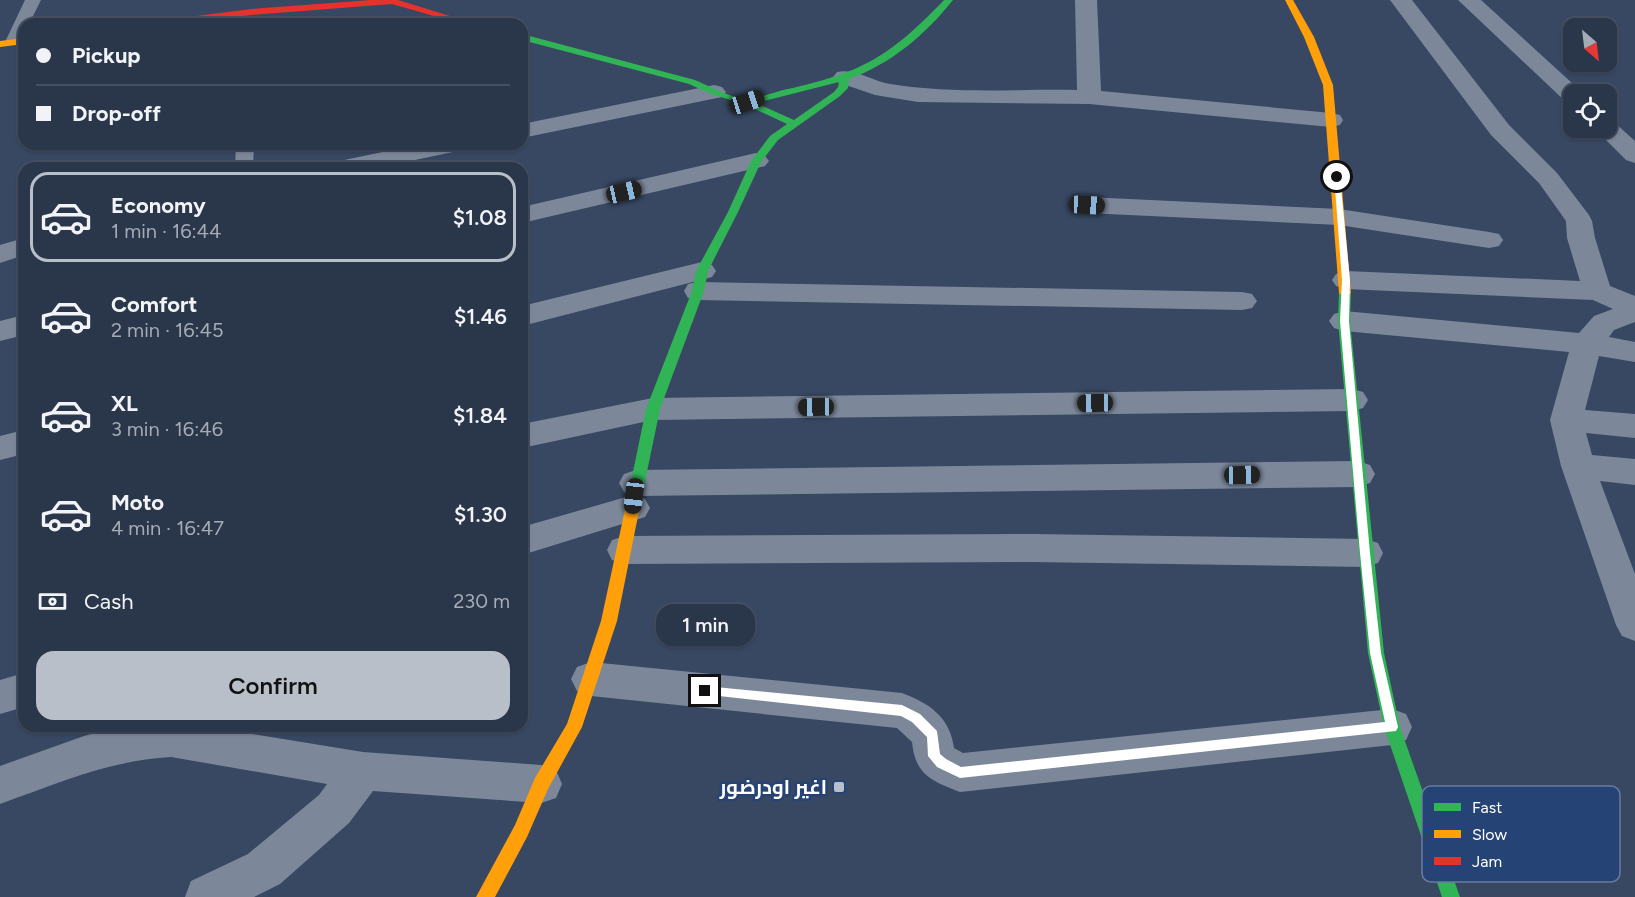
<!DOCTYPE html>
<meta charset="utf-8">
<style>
body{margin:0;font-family:Figtree,Cairo,sans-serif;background:#323e51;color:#f1f3f6;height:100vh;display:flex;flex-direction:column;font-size:22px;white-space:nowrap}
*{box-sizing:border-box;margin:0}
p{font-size:20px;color:#a5abb5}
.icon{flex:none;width:33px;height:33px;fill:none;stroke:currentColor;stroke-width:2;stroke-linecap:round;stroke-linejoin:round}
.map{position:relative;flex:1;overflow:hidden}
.sheet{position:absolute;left:18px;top:162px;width:510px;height:570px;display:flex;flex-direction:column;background:#2a364a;border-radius:18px;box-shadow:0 2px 4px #0004,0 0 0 2px #465062}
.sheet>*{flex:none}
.banner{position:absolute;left:18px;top:18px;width:510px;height:132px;border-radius:18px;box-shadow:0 2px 4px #0004,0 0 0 2px #465062;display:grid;align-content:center;height:132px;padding:0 18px;background:#2a364a}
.needle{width:39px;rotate:152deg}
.buttons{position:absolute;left:1563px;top:18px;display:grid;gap:12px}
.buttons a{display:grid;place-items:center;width:54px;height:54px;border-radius:12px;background:#2a364a;box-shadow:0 2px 4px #0004,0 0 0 2px #465062;font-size:30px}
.end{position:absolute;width:27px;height:27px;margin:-14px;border:8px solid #fff;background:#111;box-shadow:0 0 0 3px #111}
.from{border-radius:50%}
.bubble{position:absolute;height:42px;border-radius:18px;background:#2a364a;box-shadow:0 2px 4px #0004,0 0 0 2px #465062;font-size:20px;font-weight:600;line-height:42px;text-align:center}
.car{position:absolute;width:18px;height:36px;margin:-18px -9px;border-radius:8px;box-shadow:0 0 4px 2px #0007;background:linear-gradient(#222 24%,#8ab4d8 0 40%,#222 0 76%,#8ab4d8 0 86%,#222 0)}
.banner b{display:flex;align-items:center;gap:21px;height:57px;font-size:22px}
.banner b+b{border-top:2px solid #465062}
.banner i{width:15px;height:15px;background:#f1f3f6}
ul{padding:10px 0 0;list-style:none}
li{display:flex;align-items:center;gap:18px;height:90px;margin:0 12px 9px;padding:0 6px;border:3px solid transparent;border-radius:18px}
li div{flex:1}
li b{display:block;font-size:22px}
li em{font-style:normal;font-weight:600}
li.on{border-color:#b9bfc8}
li>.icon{width:54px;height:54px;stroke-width:1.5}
.pay{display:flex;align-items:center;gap:15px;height:66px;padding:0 18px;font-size:22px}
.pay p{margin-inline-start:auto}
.action{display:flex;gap:12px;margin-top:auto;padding:12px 18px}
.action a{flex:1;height:69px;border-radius:18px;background:#b9bfc8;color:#111;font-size:24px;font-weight:600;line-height:69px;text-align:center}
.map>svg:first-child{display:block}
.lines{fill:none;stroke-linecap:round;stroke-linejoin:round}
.lane{fill:#7c889a;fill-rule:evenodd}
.street{fill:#7c889a;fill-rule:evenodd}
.fast{fill:#30b455;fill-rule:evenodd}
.slow{fill:#ff9f0a;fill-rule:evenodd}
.jam{fill:#e5322d;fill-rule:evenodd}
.route{fill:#fff}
.poi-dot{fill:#b9bfc8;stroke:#264375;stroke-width:2}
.labels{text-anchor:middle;stroke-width:5;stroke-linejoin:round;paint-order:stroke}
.near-poi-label{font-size:20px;font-weight:bold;fill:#fff;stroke:#264375;text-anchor:end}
.key{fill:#264375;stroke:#677b9e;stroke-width:1.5}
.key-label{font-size:16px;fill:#fff}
</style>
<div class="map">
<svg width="1635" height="897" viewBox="0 0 1635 897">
<rect width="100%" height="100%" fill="#384863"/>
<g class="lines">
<path class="lane" d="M25,0H41L29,24H24V36L19,45H7L5,42Z
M236,144H254L253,168H235Z"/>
<path class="street" d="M1075,0H1097L1101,91L1331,113L1340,115L1343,120L1340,125L1331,127L1089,104L918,102L875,95L837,82L833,77L837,72C855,68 872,81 890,84C951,94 1016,89 1077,90Z
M1390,0H1412L1509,125L1557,173L1589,215L1592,221L1595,238L1610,286L1635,296V322L1614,330L1609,337L1635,342V362L1599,356L1585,410L1635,414V438L1586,433L1592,455L1635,459V485L1600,481L1635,574V641L1622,636L1616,625L1561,466L1550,420L1569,352L1344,331L1334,328L1329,321L1334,314L1344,311L1579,333L1594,316L1613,309L1593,300L1346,289L1336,286L1332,280L1336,274L1346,271L1580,281L1567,238L1566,221L1539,183L1491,135Z
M1458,0H1481L1584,94H1574V104L1566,102Z
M714,85L722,87L726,92L722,97L522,138V124Z
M1606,121L1615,123L1635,141V163L1626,160L1594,128H1606Z
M421,144H470L467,149L377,168H326L330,163Z
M756,153L765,156L769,161L765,166L522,223V207Z
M1087,197L1339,209L1489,232L1499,234L1503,240L1499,246L1489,248L1339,225L1087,213L1078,211L1074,205L1078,199Z
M24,238V255L0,263V245Z
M702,262L712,265L716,271L712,277L522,326V306Z
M698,282L1242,292L1252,294L1257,301L1252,308L1242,310L698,300L688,298L684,291L688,284Z
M24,315V335L0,341V321Z
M1352,389L1363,392L1368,400L1363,408L1352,411L653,420L522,448V424L653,398Z
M24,430V454L0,460V436Z
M1358,461L1370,465L1375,474L1370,483L1358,487L636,496L645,499L650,508L645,517L522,555V527L633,495L624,492L619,483L624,474L636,470Z
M1032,534L1365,539L1378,543L1383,553L1378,563L1365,567L1032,562L625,564L612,560L607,550L612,540L625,536Z
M591,662L902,693C929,703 950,717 954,748L963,753L1392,709L1406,714L1412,727L1406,740L1392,745L960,792C932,781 915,775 912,742L897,728L591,696L577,691L571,679L577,667Z
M24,673V707L0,714V680Z
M121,726H204L363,752L541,765L556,770L562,784L556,798L541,803L373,791L349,823L280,884L254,897H185L191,881L248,854L319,795L327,784L171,757C110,760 56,784 0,804V766L84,736Z"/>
<path class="fast" d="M944,0H953C926,34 891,64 849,79L848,88L840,96L778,140L761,162L738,212L708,271L704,291L660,409L643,491L641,495H631L629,491L646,409L692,291L696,271L728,212L751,161L770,136L787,124L744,104L711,94L689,84L522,40V34L695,80C709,86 733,99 747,99C758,99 776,91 788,89C864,72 890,56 944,0ZM839,82L838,87L834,92L794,120L756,103Z
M1345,289L1351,293L1350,321L1384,653L1400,727L1460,897H1442L1384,727L1368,653L1338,321L1339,293Z"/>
<path class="slow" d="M1285,0H1293L1314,37L1333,85L1351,293L1345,297L1339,293L1323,85L1304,37Z
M24,38V44L0,47V41Z
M636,486L641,487L643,491L617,621L582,727L548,789L527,837L495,897H476L515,825L535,778L567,724L601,621L629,491L631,487Z"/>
<path class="jam" d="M371,0H398L476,24H462L392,4L251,15L178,24H153L157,21L251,9Z"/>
</g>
<path class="route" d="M1334,175L1340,177L1350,280L1349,321L1370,553L1381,653L1398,727L1396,731L960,778L937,767L928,756L927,737L912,722L901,716L701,694L699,691L705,686L902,705L920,714L937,731L940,754L946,759L961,767L1385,722L1370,653L1360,553L1340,321L1342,280Z"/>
<rect class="poi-dot" x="833" y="781" width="12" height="12" rx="3"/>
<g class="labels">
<g class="near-poi-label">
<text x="827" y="794">اغير اودرضور</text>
</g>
</g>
<rect x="1422" y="786" width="198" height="96" rx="9" class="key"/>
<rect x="1434" y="803" width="27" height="8" fill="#30b455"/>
<rect x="1434" y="830" width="27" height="8" fill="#ff9f0a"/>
<rect x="1434" y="857" width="27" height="8" fill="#e5322d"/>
<g class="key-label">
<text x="1472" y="813">Fast</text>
<text x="1472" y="840">Slow</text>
<text x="1472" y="867">Jam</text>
</g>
</svg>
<div class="buttons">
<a><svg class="needle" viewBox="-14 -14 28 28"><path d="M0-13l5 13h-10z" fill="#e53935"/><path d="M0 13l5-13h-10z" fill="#a5abb5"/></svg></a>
<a><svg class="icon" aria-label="locate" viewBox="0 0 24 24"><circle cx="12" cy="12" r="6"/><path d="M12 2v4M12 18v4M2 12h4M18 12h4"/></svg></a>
</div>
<i class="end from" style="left:1337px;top:177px"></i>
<i class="end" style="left:705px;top:691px"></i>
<div class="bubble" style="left:656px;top:604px;width:99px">1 min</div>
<i class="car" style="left:747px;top:102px;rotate:72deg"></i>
<i class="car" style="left:624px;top:192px;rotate:77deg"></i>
<i class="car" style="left:1087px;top:205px;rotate:93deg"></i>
<i class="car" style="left:1095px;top:403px;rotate:269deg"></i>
<i class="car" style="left:816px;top:407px;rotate:269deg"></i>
<i class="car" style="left:1242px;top:475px;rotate:89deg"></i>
<i class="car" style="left:634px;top:496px;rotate:187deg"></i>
<div class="banner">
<b><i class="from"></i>Pickup</b>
<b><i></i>Drop-off</b>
</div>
<section class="sheet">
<ul>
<li class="on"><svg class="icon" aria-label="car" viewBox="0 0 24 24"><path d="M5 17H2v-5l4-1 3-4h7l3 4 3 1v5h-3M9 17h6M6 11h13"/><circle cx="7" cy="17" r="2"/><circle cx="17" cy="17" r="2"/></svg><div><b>Economy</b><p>1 min · 16:44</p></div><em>$1.08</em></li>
<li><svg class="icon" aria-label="car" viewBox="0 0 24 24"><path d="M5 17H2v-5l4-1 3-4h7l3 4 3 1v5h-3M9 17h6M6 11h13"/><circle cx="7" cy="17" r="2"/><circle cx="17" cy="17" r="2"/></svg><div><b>Comfort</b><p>2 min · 16:45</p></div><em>$1.46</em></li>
<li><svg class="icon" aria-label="car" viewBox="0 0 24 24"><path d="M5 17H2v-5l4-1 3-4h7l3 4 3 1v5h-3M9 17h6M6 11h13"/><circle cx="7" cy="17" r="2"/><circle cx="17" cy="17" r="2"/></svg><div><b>XL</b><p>3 min · 16:46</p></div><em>$1.84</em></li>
<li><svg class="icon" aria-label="car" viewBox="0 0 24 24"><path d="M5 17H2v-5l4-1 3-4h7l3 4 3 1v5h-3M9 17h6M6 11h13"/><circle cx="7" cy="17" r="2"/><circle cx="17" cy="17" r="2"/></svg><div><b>Moto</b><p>4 min · 16:47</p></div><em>$1.30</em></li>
</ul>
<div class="pay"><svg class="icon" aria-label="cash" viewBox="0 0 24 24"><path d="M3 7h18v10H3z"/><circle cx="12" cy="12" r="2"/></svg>Cash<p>230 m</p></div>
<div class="action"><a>Confirm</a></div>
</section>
</div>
